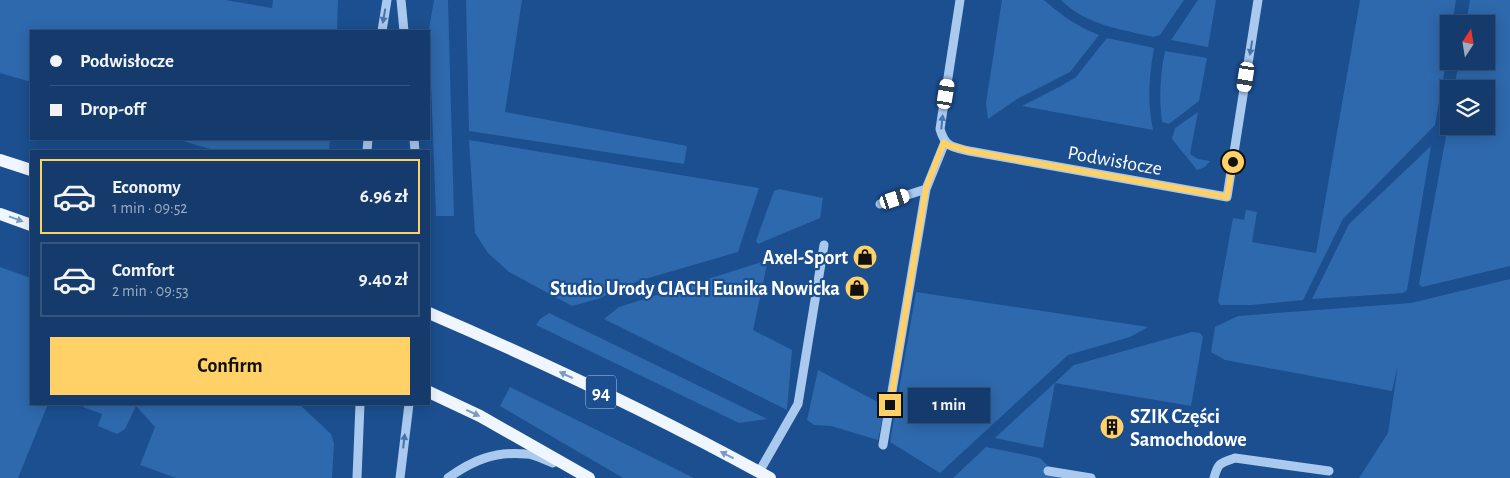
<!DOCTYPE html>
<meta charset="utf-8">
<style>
body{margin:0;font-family:"Alegreya Sans",sans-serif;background:#214673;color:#f1f3f6;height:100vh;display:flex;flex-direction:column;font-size:19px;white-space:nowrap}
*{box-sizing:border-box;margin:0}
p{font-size:16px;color:#9dadc1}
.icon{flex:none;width:28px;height:28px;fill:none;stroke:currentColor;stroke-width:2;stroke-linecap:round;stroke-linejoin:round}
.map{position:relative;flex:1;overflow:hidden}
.side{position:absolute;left:30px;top:150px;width:400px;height:255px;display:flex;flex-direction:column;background:#143b6b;border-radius:0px;box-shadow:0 2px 12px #0003,0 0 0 1px #33557e}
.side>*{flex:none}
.top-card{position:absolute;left:30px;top:30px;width:400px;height:110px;border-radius:0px;box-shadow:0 2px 12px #0003,0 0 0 1px #33557e;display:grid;align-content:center;height:110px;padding:0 20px;background:#143b6b}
.needle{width:32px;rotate:12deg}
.controls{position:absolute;left:1440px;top:15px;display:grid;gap:10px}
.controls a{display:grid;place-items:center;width:55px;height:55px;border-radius:0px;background:#143b6b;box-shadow:0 2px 12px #0003,0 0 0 1px #33557e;font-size:25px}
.end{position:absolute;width:22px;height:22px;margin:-11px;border:6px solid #ffd166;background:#111;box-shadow:0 0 0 2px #111}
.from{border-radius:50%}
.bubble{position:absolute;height:35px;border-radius:0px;background:#143b6b;box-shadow:0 2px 12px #0003,0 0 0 1px #33557e;font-size:16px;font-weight:600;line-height:35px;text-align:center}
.car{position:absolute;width:15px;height:30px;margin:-15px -8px;border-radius:6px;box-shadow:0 0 4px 1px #0007;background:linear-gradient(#fff 24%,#345 0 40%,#fff 0 76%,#345 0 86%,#fff 0)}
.top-card b{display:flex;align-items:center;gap:18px;height:48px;font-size:19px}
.top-card b+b{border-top:1px solid #33557e}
.top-card i{width:12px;height:12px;background:#f1f3f6}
ul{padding:9px 0 0;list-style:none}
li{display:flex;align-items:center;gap:15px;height:75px;margin:0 10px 8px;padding:0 10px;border:2px solid #33557e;border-radius:0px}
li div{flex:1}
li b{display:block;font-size:19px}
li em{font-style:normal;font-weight:600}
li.current{border-color:#ffd166}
li>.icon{width:45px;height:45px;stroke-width:1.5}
.action{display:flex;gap:10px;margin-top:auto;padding:10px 20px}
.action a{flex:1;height:58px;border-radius:0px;background:#ffd166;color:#111;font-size:20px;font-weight:600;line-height:58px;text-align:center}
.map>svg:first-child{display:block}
.green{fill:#2e69ad}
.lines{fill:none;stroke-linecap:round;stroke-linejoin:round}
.minor{stroke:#a9c9ee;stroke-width:9}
.major{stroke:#f0f6ff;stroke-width:12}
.oneway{fill:#4674ac}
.oneway2{fill:#7b9ac1}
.route{stroke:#ffd166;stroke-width:6}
.labels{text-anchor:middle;stroke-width:4.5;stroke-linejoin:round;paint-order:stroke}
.shield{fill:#1b4f8f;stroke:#bbcadd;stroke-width:1}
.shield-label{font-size:19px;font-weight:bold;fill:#fff}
.street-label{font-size:20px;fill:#fff;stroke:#1b4f8f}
.poi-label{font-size:20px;font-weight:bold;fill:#fff;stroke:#1b4f8f;text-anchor:end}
</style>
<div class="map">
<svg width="1510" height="478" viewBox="0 0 1510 478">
<rect width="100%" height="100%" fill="#1b4f8f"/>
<path class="green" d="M0,0H225L272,8L273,0H338L337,31H31V82L0,73Z
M434,0H448L454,216H436L429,29Z
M466,0H522L505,112L687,146L684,164L469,131Z
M1002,0H1044C1061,15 1078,27 1099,35L1070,72L1017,99L988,119L986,103Z
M1061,0H1184L1160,35L1153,37C1120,29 1086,25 1061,0Z
M1198,0H1216L1208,47L1171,40Z
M1360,0H1456L1452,24H1449V45L1435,125L1343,219L1303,300L1251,305H1220L1218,301L1233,218L1244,220L1246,210L1257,212L1252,242L1316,253Z
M1470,0H1510V266L1422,287L1419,284L1449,120V126H1486V89H1454L1459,61H1486V24H1466Z
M1107,38L1154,48C1149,77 1147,101 1153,130L1022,106L1061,86L1076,77Z
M1165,51L1207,58L1199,101L1169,124L1162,122C1159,98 1160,75 1165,51Z
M1198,112L1190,154L1198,159L1210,161L1205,167L1197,170L1172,139L1175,128Z
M176,139H330L329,151H217Z
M469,140L759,188L738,252L638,281L598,299L572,306L509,272L488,253L475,233Z
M1431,146L1407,290L1403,293L1312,299L1349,224Z
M779,189L823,198L820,218L758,244L756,241L774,191Z
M768,260L753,330L792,350L787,410L604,319L619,307Z
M0,267L31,278V404H48L18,478H0Z
M1510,279V478H1359L1388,433L1398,365L1392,391L1225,360L1211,352L1215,327L1238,316L1411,303Z
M916,292L1148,327L1130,337L1068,355L940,473L890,442Z
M549,313L767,419L739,423L536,325L540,319Z
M1192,332L1200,333L1203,337L1191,406L1055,383L1043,448L995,438L1074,365Z
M818,370L885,406L878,440L831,426L814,425L807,420Z
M510,387L694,478H623L500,406Z
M82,404H299L331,434L334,443L332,478H176L140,465L155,427L136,406L125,429L117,434L98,426L102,414L83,407Z
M986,447L1040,458L1060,478H953Z"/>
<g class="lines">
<path class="minor" d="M401,0L404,31
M960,0L940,129C945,147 952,147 969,151L1227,197L1258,0
M382,31L387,0
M414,139L415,151
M367,151L368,139
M880,204L926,189L945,142
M883,445L926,189
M1048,471L1091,478
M759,472L798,404L824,245
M357,478L360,404
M400,478L409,404
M448,478C473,460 495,451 526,454C535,454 545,460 553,463
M1214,478C1218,463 1220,463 1235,458L1329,471"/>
<path class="major" d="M0,160L31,170
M0,214L31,225
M429,313C545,363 660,417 770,478
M429,392L480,416L589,478"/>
</g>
<defs><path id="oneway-solid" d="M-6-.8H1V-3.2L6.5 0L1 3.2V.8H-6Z" transform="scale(1.25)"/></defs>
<g class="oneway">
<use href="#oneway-solid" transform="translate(384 16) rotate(100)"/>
<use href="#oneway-solid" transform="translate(1251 48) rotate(99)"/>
<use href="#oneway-solid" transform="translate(942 122) rotate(-84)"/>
<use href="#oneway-solid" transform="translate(404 441) rotate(-83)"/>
</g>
<g class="oneway2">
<use href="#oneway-solid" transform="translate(16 219) rotate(20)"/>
<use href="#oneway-solid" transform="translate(566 375) rotate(-155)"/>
<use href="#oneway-solid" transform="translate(473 413) rotate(25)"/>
<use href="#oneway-solid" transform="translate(727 455) rotate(-153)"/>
</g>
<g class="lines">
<path class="route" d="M890,405L926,188L944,142L947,145L969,151L1227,197L1233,162"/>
</g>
<defs>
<symbol id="shop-disc" viewBox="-11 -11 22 22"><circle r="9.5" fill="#ffd166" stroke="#1b4f8f"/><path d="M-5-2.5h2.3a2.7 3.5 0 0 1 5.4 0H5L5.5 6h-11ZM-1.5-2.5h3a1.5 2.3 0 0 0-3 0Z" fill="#111"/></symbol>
<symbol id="building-disc" viewBox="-11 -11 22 22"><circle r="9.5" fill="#ffd166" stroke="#1b4f8f"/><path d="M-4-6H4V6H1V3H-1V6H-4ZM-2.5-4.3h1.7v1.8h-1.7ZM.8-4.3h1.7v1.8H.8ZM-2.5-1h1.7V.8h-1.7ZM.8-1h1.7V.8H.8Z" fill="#111"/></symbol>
</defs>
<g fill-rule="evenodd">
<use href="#shop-disc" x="851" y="243" width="28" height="28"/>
<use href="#shop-disc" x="843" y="274" width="28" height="28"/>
<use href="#building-disc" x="1098" y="413" width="28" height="28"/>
</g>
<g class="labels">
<rect class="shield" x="586" y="375.5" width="30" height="33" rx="4"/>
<g class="shield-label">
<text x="601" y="399">94</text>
</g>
<g class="street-label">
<text transform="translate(1115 160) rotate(10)" y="7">Podwisłocze</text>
</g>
<g class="poi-label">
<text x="848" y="264">Axel-Sport</text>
<text x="840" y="295">Studio Urody CIACH Eunika Nowicka</text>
<text x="1130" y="423" text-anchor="start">SZIK Części<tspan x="1130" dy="23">Samochodowe</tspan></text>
</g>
</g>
</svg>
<div class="controls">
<a><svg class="needle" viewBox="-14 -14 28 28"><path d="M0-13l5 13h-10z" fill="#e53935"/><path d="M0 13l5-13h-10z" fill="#9dadc1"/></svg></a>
<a><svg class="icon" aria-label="layers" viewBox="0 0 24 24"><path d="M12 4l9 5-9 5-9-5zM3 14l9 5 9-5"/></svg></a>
</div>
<i class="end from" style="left:1233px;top:162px"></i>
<i class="end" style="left:890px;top:405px"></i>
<div class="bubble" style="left:908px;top:388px;width:82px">1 min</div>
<i class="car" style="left:1246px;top:77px;rotate:189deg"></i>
<i class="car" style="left:946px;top:94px;rotate:9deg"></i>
<i class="car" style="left:895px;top:199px;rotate:72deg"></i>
<div class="top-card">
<b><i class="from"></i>Podwisłocze</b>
<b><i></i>Drop-off</b>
</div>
<section class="side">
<ul>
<li class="current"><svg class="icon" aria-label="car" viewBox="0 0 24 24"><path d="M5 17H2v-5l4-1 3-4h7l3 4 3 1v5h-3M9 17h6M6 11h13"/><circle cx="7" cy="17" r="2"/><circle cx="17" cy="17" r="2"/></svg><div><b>Economy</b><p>1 min · 09:52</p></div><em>6.96 zł</em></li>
<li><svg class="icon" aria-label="car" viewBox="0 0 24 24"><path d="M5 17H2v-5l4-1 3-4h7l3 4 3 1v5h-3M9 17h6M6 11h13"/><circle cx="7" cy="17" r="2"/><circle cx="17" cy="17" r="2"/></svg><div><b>Comfort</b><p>2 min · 09:53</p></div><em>9.40 zł</em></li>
</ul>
<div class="action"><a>Confirm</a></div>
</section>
</div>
